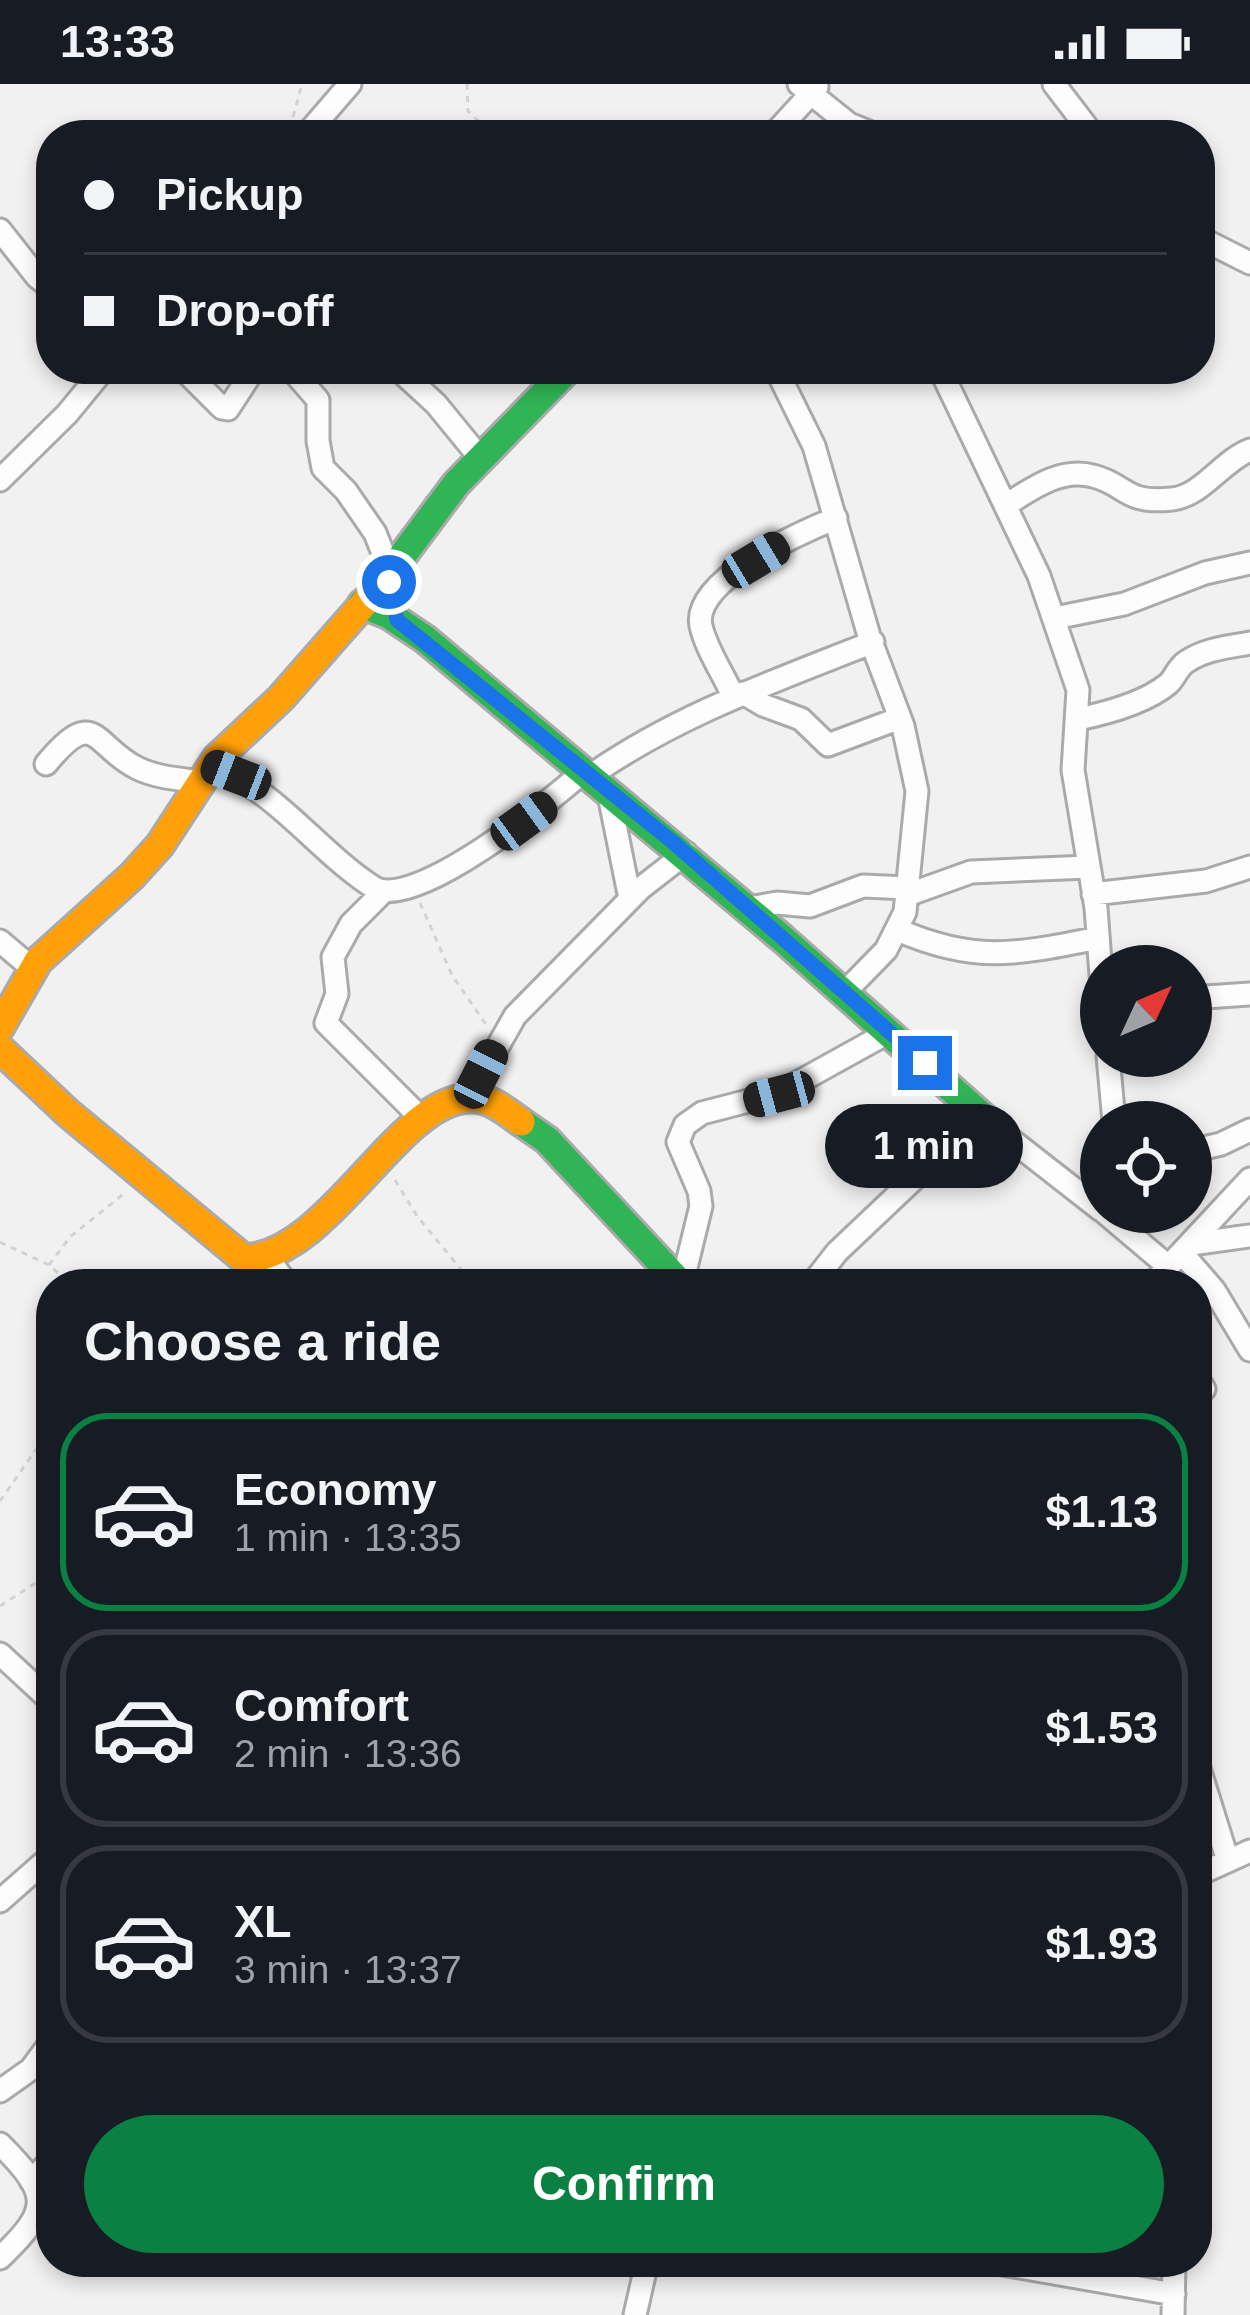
<!DOCTYPE html>
<meta charset="utf-8">
<style>
body{margin:0;font-family:Arial,sans-serif;background:#20242c;color:#f1f3f6;height:100vh;display:flex;flex-direction:column;font-size:45px;white-space:nowrap}
*{box-sizing:border-box;margin:0}
p{font-size:39px;color:#9ea1a6}
.icon{flex:none;width:66px;height:66px;fill:none;stroke:currentColor;stroke-width:2;stroke-linecap:round;stroke-linejoin:round}
.map{position:relative;flex:1;overflow:hidden}
.drawer{position:absolute;left:36px;top:1185px;width:1176px;height:1008px;display:flex;flex-direction:column;background:#171b24;border-radius:48px;box-shadow:0 6px 18px #0003}
.drawer>*{flex:none}
.top-card{position:absolute;left:36px;top:36px;width:1179px;height:264px;border-radius:48px;box-shadow:0 6px 18px #0003;display:grid;align-content:center;height:264px;padding:0 48px;background:#171b24}
.needle{width:78px;rotate:46deg}
.buttons{position:absolute;left:1080px;top:861px;display:grid;gap:24px}
.buttons a{display:grid;place-items:center;width:132px;height:132px;border-radius:50%;background:#171b24;box-shadow:0 6px 18px #0003;font-size:60px}
.end{position:absolute;width:54px;height:54px;margin:-27px;border:15px solid #1a73e8;background:#fff;box-shadow:0 0 0 6px #fff}
.from{border-radius:50%}
.bubble{position:absolute;height:84px;border-radius:42px;background:#171b24;box-shadow:0 6px 18px #0003;font-size:39px;font-weight:600;line-height:84px;text-align:center}
.car{position:absolute;width:36px;height:72px;margin:-36px -18px;border-radius:15px;box-shadow:0 0 9px 3px #0007;background:linear-gradient(#222 24%,#8ab4d8 0 40%,#222 0 76%,#8ab4d8 0 86%,#222 0)}
.top-card b{display:flex;align-items:center;gap:42px;height:114px;font-size:45px}
.top-card b+b{border-top:3px solid #363941}
.top-card i{width:30px;height:30px;background:#f1f3f6}
ul{padding:0;list-style:none}
li{display:flex;align-items:center;gap:36px;height:198px;margin:0 24px 18px;padding:0 24px;border:6px solid #363941;border-radius:48px}
li div{flex:1}
li b{display:block;font-size:45px}
li em{font-style:normal;font-weight:600}
li.selected{border-color:#0b8043}
li>.icon{width:108px;height:108px;stroke-width:1.5}
h2{padding:0 48px;font-size:54px;line-height:144px}
.cta{display:flex;gap:24px;margin-top:auto;padding:24px 48px}
.cta a{flex:1;height:138px;border-radius:72px;background:#0b8043;color:#fff;font-size:48px;font-weight:600;line-height:138px;text-align:center}
.status{display:flex;justify-content:space-between;align-items:center;height:84px;padding:0 60px;background:#171b24;direction:ltr}
.status svg{height:33px;fill:currentColor}
.map>svg:first-child{display:block}
.lines{fill:none;stroke-linecap:round;stroke-linejoin:round}
.street-casing{stroke:#aaa;stroke-width:27}
.fast-casing{stroke:#aaa;stroke-width:33}
.slow-casing{stroke:#aaa;stroke-width:33}
.path{stroke:#d2d2d3;stroke-width:3;stroke-dasharray:6 6;stroke-linecap:butt}
.street{stroke:#fdfdfd;stroke-width:21}
.fast{stroke:#30b455;stroke-width:27}
.slow{stroke:#ff9f0a;stroke-width:27}
.route{stroke:#1a73e8;stroke-width:15}
</style>
<div class="status"><b>13:33</b><svg viewBox="0 0 49 12"><path d="M0 12V9h3v3zM5 12V6h3v6zM10 12V3h3v9zM15 12V0h3v12zM26 1h20v11H26zM47 4h2v5h-2z"/></svg></div>
<div class="map">
<svg width="1250" height="2231" viewBox="0 0 1250 2231">
<rect width="100%" height="100%" fill="#f2f1f2"/>
<g class="lines">
<defs>
<path id="street" d="M799,0L849,40L876,51
M1054,0L1093,51
M306,51L350,0
M773,51L817,3
M0,146L37,193L51,204
M1200,154L1250,179
M183,285L222,324L228,325L254,285
M291,285L318,316V357L323,384L346,407L375,449L391,489L389,498L397,536
M398,285L436,320L481,375
M776,285L814,362L869,552L903,642L917,707L905,828L886,866L845,908
M940,285L1039,492L1078,606L1073,686L1096,824L1101,891
M0,396L67,330L104,285
M1006,421C1031,405 1061,383 1093,392C1128,401 1123,420 1172,415C1202,412 1222,377 1250,366
M1055,534L1124,520L1205,489L1250,479
M743,609L763,621L801,635L828,661L900,634
M733,612C724,591 706,565 701,542C691,496 802,448 836,434
M1078,635C1107,629 1145,619 1168,600C1175,594 1177,584 1186,578C1205,565 1228,563 1250,559
M46,680C96,620 93,662 137,684C157,694 181,695 202,698
M212,682C277,706 317,767 373,803C413,829 553,715 584,687
M590,692C677,631 775,597 873,558
M608,706L630,815
M384,807L351,840L333,873L337,910L326,939L421,1034
M1093,810L1206,797L1250,783
M907,811L971,788L1089,783
M749,824L777,819L810,822L863,802L908,804
M898,846C976,880 1018,870 1098,854
M0,857L33,885
M1191,914L1250,910
M1108,972L1114,1038
M468,1015L515,932L641,804L686,769
M1191,1067L1221,1060L1250,1046
M1104,1128L1169,1183
M1191,1160L1250,1152
M1182,1169L1214,1206L1250,1266
M268,1174L287,1200
M682,1200L701,1122L699,1107L678,1058L685,1041L702,1029L779,1009L891,947
M812,1200L837,1168L970,1042L992,1041L1101,1126
M1152,1200L1250,1095
M1197,1294L1204,1305
M0,1570L51,1617
M1197,1678L1228,1777
M1197,1791L1250,1767
M0,1817L51,1772
M0,2007L31,1985L51,1958
M0,2060C51,2111 51,2125 0,2174
M31,2097L51,2076
M991,2178L1174,2210
M635,2231L647,2178
M1173,2231L1174,2178"/>
<path id="fast" d="M382,499L456,400L568,285
M362,520L389,531L425,555L783,855L992,1041
M521,1038L547,1056L681,1200"/>
<path id="slow" d="M0,943L38,877L132,792L160,761L217,674L281,614L382,499
M0,965L68,1029L244,1175C335,1171 403,1000 481,1015C496,1018 508,1029 521,1038"/>
</defs>
<use href="#street" class="street-casing"/>
<use href="#fast" class="fast-casing"/>
<use href="#slow" class="slow-casing"/>
<path class="path" d="M467,0L468,27L493,51
M293,33L302,0
M420,819L452,891L487,942
M395,1096L417,1132L473,1200
M0,1158L49,1181L71,1200
M49,1181L70,1153L126,1108
M0,1417L51,1344
M0,1522L51,1489"/>
<use href="#street" class="street"/>
<use href="#fast" class="fast"/>
<use href="#slow" class="slow"/>
</g>
<g class="lines">
<path class="route" d="M389,498L397,536L674,759L925,979"/>
</g>
</svg>
<div class="buttons">
<a><svg class="needle" viewBox="-14 -14 28 28"><path d="M0-13l5 13h-10z" fill="#e53935"/><path d="M0 13l5-13h-10z" fill="#9ea1a6"/></svg></a>
<a><svg class="icon" aria-label="locate" viewBox="0 0 24 24"><circle cx="12" cy="12" r="6"/><path d="M12 2v4M12 18v4M2 12h4M18 12h4"/></svg></a>
</div>
<i class="end from" style="left:389px;top:498px"></i>
<i class="end" style="left:925px;top:979px"></i>
<div class="bubble" style="left:825px;top:1020px;width:198px">1 min</div>
<i class="car" style="left:756px;top:476px;rotate:59deg"></i>
<i class="car" style="left:236px;top:691px;rotate:291deg"></i>
<i class="car" style="left:524px;top:737px;rotate:54deg"></i>
<i class="car" style="left:481px;top:990px;rotate:27deg"></i>
<i class="car" style="left:779px;top:1010px;rotate:255deg"></i>
<div class="top-card">
<b><i class="from"></i>Pickup</b>
<b><i></i>Drop-off</b>
</div>
<section class="drawer">
<h2>Choose a ride</h2>
<ul>
<li class="selected"><svg class="icon" aria-label="car" viewBox="0 0 24 24"><path d="M5 17H2v-5l4-1 3-4h7l3 4 3 1v5h-3M9 17h6M6 11h13"/><circle cx="7" cy="17" r="2"/><circle cx="17" cy="17" r="2"/></svg><div><b>Economy</b><p>1 min · 13:35</p></div><em>$1.13</em></li>
<li><svg class="icon" aria-label="car" viewBox="0 0 24 24"><path d="M5 17H2v-5l4-1 3-4h7l3 4 3 1v5h-3M9 17h6M6 11h13"/><circle cx="7" cy="17" r="2"/><circle cx="17" cy="17" r="2"/></svg><div><b>Comfort</b><p>2 min · 13:36</p></div><em>$1.53</em></li>
<li><svg class="icon" aria-label="car" viewBox="0 0 24 24"><path d="M5 17H2v-5l4-1 3-4h7l3 4 3 1v5h-3M9 17h6M6 11h13"/><circle cx="7" cy="17" r="2"/><circle cx="17" cy="17" r="2"/></svg><div><b>XL</b><p>3 min · 13:37</p></div><em>$1.93</em></li>
</ul>
<div class="cta"><a>Confirm</a></div>
</section>
</div>
